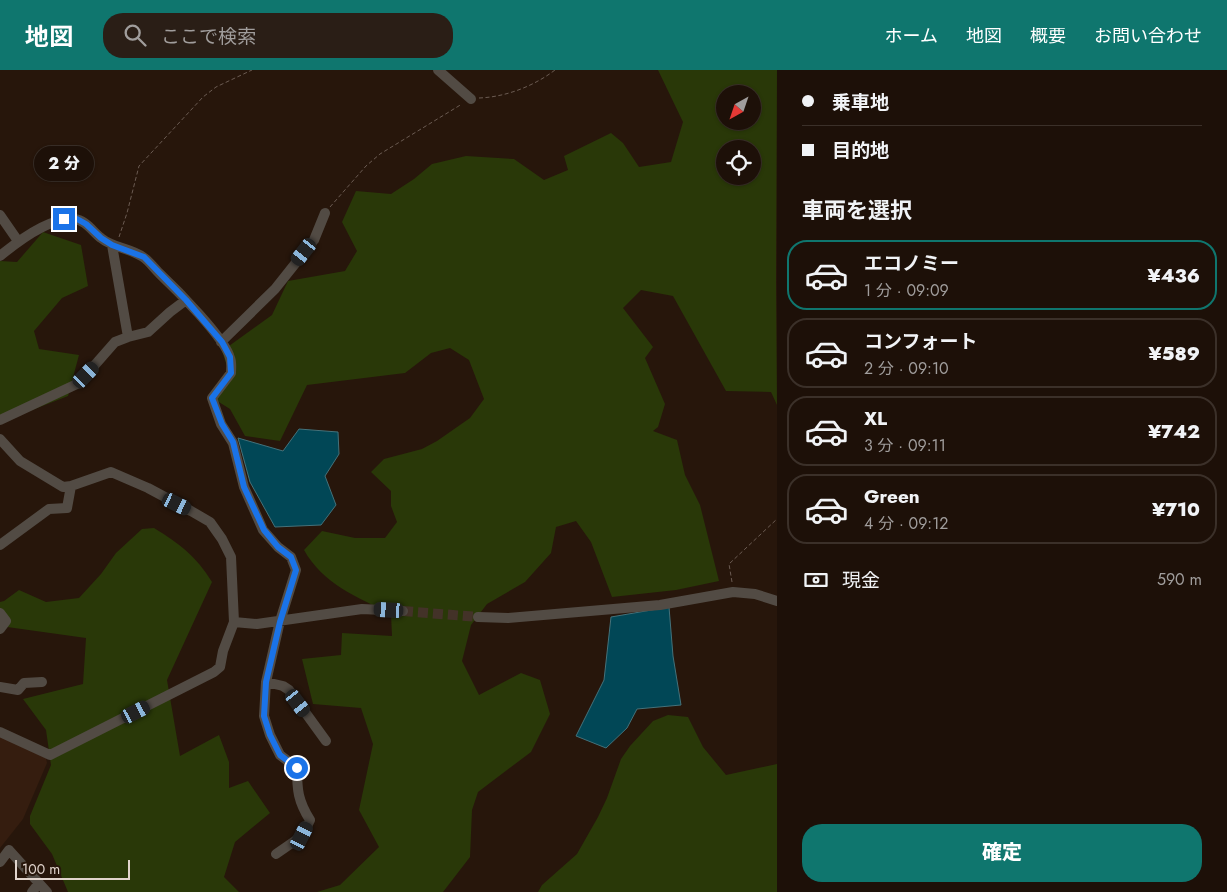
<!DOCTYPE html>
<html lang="ja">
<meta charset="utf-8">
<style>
body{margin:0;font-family:Jost,"Noto Sans JP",sans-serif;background:#2a1e16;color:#f1f3f6;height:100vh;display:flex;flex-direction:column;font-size:19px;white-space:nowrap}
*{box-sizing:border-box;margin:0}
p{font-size:16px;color:#a09d9c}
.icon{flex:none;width:28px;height:28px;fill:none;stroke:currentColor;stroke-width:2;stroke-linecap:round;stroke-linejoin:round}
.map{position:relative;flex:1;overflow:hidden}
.panel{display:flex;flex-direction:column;background:#1d1008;width:450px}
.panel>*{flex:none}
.hud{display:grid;align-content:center;height:110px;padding:0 25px;background:#1d1008}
.needle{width:32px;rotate:220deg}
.tools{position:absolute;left:716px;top:15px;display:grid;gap:10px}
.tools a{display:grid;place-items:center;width:45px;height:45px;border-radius:50%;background:#1d1008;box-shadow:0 1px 4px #0004,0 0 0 1px #3b3029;font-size:25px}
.scale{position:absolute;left:15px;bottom:12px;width:115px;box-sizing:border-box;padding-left:5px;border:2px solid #e1d4cd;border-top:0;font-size:14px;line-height:18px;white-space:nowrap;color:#e1d4cd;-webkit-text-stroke:4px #27160b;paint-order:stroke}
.end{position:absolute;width:22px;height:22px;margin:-11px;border:6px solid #1a73e8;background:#fff;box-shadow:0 0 0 2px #fff}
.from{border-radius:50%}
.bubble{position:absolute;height:35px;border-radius:18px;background:#1d1008;box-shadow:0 1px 4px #0004,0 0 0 1px #3b3029;font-size:16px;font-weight:800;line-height:35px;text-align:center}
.car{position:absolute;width:15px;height:30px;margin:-15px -8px;border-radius:6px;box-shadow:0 0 4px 1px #0007;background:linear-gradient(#222 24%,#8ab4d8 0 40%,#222 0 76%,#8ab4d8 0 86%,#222 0)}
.hud b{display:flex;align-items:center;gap:18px;height:48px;font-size:19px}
.hud b+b{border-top:1px solid #3b3029}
.hud i{width:12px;height:12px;background:#f1f3f6}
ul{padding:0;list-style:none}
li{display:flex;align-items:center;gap:15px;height:70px;margin:0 10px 8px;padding:0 15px;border:2px solid #3b3029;border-radius:20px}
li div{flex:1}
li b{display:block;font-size:19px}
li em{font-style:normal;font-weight:800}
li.active{border-color:#0f766e}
li>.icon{width:45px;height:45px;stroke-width:1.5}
h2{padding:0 25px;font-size:22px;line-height:60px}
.pay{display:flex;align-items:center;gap:12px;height:55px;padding:0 25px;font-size:19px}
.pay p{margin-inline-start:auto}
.action{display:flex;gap:10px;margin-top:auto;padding:10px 25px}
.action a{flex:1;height:58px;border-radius:20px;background:#0f766e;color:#fff;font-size:20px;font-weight:800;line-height:58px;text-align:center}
header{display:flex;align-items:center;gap:30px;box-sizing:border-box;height:70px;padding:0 25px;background:#0f766e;color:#fff}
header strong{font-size:24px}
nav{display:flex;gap:28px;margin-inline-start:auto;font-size:18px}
.search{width:350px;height:45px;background:#2a1e16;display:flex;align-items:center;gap:12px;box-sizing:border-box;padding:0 18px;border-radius:20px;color:#a09d9c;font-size:19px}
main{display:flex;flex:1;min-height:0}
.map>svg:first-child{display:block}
.built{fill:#351d0f}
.green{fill:#293808;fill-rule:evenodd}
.water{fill:#014756;stroke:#44717a}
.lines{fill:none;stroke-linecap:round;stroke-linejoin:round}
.minor-tunnel{stroke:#433228;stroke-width:10;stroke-dasharray:10 5;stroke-linecap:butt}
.path{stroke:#6b5b52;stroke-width:1;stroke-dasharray:4 2.5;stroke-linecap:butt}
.minor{stroke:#524b44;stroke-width:10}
.route{stroke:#1a73e8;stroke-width:6}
</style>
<header>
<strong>地図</strong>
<div class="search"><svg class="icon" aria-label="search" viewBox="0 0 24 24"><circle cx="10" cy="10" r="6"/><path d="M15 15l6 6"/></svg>ここで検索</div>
<nav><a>ホーム</a><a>地図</a><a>概要</a><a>お問い合わせ</a></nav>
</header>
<main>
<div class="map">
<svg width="777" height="822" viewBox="0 0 777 822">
<rect width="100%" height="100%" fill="#27160b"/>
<path class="built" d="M0,666L46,688L47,693L23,749L0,778Z"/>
<path class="green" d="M658,0H777L776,211L777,335L771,322L726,321L673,226L641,220L623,238L653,277L645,288L665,334L658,357L653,361L677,370L685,405L700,435L719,511L676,520L612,527L591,472L576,451L556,457L551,483L525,512L487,534L471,555L462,591L479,625L521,603L540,610L550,644L531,682L478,722L472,740L470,787L443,822H317L340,815L379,777L359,740L373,674L361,638L313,634L302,589L341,585L342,563L392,566L391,544C357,527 323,514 304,480L322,461L355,468H385L397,452L391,436V421L371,402L384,389L422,379L437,371L470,348L484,329L469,290L450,278L431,283L405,303L307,315L280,371L245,366L230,339L214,329L229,303L222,281L272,245L288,211L345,201L357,181L342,152L356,121L391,124L414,109L432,94L466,86L514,89L544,110L568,100L564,86L611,63L623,73L639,97L671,92L683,52ZM725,24H752V51H725ZM725,79H752V106H725Z
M43,162L81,175L88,216L62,228L34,261L39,279L79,285L68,326L27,342L0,345V191L17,192Z
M154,458C180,474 196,486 212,512L167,610L180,686L219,665L229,692V718L248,711L270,743L235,772L224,807L239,822H68L52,784L30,754V746L51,695L46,660L23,629L83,614L86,568L0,556V532L4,531L19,520L46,532L79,528L101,504L116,483L142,459Z
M668,645L688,647L703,677L726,705L777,694V822H538L542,815L577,784L598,747L607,728L621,689L630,676L653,651Z"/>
<path class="water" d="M299,359L338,362L339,384L325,406L336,435L321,455L275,457L250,412L238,368L283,381Z
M669,537L673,586L681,635L637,639L627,658L606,678L576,666L604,610L611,547Z"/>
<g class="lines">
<path class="minor-tunnel" d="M403,541L478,547"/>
<path class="path" d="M479,28C506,27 534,16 555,0
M330,137L366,96L380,84L462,34
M119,167L127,143L139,96L203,27L216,17L252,0
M732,512L729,494L777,449"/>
<path class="minor" d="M438,0L471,29
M0,145L18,171
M112,175L128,267
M0,186C18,171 49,147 74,149C86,150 92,161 101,168C113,178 130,178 143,187C149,191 154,198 159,203C175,218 226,269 230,288C232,292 231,298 231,303L212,328L221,354L233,373L244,417L263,460L278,477L291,487L296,500L280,551L266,612L264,646L270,665L280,685L297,698C297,720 298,731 310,750L302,766L276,784
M221,272L275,219L314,170L325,143
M0,350L79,313L115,272L128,267L148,262L170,242L186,230
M0,369L20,391L63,417L71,416L111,402L148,418L191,441L210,452L222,469L231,487L234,552L223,581L220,597L214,602L50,685L0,662
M0,475L49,439L67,438L71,416
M0,543L6,551L0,559
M478,547L508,548L660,535L733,522L755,524L777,531
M234,552L257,554L362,539L403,541
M266,612L283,616L289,620L326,671
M0,617L18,620L24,613L42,612
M0,792L9,780L47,822
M32,822L39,813"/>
</g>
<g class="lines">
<path class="route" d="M64,149H77L86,154L101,168L112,175L144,187L186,230L222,272L230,287L231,303L212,328L222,354L233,372L244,417L264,460L278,477L291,487L296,500L280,552L266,612L264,646L270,665L280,685L297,698"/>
</g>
</svg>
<div class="tools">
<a><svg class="needle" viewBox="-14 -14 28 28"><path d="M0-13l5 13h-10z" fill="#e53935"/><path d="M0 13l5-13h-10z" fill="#a09d9c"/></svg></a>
<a><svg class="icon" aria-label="locate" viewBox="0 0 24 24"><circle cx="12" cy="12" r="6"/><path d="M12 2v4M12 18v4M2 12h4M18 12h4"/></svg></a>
</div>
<div class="scale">100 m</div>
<i class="end from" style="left:297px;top:698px"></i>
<i class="end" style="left:64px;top:149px"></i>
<div class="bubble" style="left:34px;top:76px;width:60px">2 分</div>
<i class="car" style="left:304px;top:182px;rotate:218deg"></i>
<i class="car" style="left:86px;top:305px;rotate:44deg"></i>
<i class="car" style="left:177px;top:434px;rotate:116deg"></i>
<i class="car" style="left:389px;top:540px;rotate:273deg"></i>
<i class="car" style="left:298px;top:633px;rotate:143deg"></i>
<i class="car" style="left:136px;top:642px;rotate:63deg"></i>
<i class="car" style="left:302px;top:766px;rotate:27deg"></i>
</div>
<section class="panel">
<div class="hud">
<b><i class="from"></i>乗車地</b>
<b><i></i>目的地</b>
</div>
<h2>車両を選択</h2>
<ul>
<li class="active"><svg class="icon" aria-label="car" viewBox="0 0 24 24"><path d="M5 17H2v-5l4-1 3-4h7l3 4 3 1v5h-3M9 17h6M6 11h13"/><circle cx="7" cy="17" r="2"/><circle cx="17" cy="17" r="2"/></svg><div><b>エコノミー</b><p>1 分 · 09:09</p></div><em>¥436</em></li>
<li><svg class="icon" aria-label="car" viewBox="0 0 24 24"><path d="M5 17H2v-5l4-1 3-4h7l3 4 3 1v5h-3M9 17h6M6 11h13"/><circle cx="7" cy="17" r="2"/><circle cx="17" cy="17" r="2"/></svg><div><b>コンフォート</b><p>2 分 · 09:10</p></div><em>¥589</em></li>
<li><svg class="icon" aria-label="car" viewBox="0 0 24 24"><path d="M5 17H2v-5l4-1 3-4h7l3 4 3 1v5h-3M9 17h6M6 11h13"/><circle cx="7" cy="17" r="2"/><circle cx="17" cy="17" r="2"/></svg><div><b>XL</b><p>3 分 · 09:11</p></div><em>¥742</em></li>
<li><svg class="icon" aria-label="car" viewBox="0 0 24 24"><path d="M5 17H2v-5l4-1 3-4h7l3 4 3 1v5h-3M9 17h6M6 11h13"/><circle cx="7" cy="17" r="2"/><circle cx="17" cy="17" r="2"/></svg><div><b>Green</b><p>4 分 · 09:12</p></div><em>¥710</em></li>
</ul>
<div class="pay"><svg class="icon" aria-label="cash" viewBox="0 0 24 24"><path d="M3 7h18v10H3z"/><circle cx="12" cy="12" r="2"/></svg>現金<p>590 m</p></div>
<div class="action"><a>確定</a></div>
</section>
</main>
